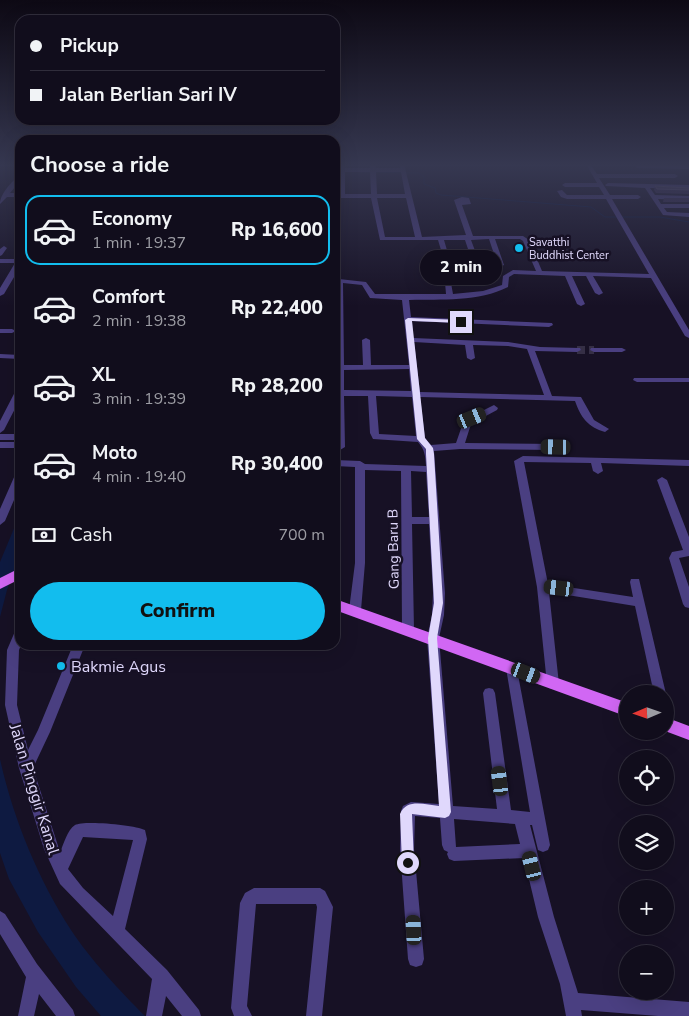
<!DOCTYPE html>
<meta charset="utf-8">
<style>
body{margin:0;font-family:"Nunito Sans",sans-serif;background:#1a1625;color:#f1f3f6;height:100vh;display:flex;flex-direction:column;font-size:19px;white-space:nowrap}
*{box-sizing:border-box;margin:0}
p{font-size:16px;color:#9c9ca3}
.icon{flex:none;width:28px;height:28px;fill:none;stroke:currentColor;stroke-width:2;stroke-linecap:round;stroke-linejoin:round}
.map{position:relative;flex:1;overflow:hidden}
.drawer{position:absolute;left:15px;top:135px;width:325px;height:515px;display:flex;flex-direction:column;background:#110d1c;border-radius:15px;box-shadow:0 5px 20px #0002,0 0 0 1px #302d3b}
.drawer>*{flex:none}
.guide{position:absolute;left:15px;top:15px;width:325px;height:110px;border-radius:15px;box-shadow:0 5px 20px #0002,0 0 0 1px #302d3b;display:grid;align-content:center;height:110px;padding:0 15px;background:#110d1c}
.needle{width:32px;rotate:268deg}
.controls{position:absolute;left:619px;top:685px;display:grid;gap:10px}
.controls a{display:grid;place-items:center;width:55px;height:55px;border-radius:50%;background:#110d1c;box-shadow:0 5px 20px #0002,0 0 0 1px #302d3b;font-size:25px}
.end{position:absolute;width:22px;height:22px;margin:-11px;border:6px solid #e0d8fc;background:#111;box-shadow:0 0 0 2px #111}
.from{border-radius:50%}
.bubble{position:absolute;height:35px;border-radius:18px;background:#110d1c;box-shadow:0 5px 20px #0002,0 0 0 1px #302d3b;font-size:16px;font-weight:800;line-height:35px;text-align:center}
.car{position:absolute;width:15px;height:30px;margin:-15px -8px;border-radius:6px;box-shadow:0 0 4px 1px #0007;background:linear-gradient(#222 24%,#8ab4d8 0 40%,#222 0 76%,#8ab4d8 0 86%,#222 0)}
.guide b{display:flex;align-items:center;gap:18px;height:48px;font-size:19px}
.guide b+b{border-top:1px solid #302d3b}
.guide i{width:12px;height:12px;background:#f1f3f6}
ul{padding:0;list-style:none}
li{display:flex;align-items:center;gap:15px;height:70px;margin:0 10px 8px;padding:0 5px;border:2px solid transparent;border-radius:15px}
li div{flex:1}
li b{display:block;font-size:19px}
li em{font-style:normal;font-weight:800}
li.selected{border-color:#12bdee}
li>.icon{width:45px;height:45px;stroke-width:1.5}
h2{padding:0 15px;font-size:22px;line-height:60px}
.pay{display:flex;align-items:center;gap:12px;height:55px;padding:0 15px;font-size:19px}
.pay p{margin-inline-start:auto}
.cta{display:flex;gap:10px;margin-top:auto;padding:10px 15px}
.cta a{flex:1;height:58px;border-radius:30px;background:#12bdee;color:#111;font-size:20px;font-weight:800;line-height:58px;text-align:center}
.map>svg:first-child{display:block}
.water{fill:#0e1a41}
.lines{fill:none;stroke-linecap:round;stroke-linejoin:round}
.stream{stroke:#0e1a41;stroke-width:1}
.minor-tunnel{stroke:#352f45;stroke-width:8;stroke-dasharray:8 4;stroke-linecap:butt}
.minor{fill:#4a3f81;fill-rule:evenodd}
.major{fill:#d167f4;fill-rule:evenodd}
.wall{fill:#382b52}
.building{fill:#4a3e64;stroke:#61567c}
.route{fill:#e0d8fc}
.poi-dot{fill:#12bdee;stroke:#171125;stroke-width:2}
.labels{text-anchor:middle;stroke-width:5;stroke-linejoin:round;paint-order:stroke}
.far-poi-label{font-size:11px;fill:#e0d8fc;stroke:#171125;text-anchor:start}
.street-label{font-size:14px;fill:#e0d8fc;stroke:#171125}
.near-poi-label{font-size:16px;fill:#e0d8fc;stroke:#171125;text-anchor:start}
.near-street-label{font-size:16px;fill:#e0d8fc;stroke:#171125}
</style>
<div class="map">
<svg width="689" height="1016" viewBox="0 0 689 1016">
<rect width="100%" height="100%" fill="#171125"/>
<path class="water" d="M20,514V554L7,590L0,617V562Z
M0,759C13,818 38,879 71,930C90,959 121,992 145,1016H101L76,987L38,932L9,879L0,853Z"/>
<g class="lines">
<path class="stream" d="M0,166L20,165
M360,172L419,173L424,177V184L435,188L436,193L441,195L591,207L605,217H660L689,222"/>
<path class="minor-tunnel" d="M577,350H594"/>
<path class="minor" d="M340,164H344L345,168H370L371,164H375L376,168H400V164H404L422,237L466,235L454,200L462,197L469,198L471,204L462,205L473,236H523L529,240L542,271L649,274L606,199H567L561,197L557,191L562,190L567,195H604L599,187H565L562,185L565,183H597L586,164H590L597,174H675L678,176L675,178H599L610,195H638L641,197L638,199H612L689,330V338L685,336L651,278L593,276L603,293L599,295L595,293L586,276H572L585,304L581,306L577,304L565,276L514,274L509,277L508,287C479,302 441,299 409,300L411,317L552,323L553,325L549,327L412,321L413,338L508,342L540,347L580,348L581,350L577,352L535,351L552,396L581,397L594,420L609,429L605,432C588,427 581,418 575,401L420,397L425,438L431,445L456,443L464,420L494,405L498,408L497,410L471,424L465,443L556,444L561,447L556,450L460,449L434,451L445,593L444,615L439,638L453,806L497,809L483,693L485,689L489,688L493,689L495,693L511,810L530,812L506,668L508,664L512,663L516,664L550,845L548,850L543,852L538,850L532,825H530L554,917L578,993L689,1002V1016H658L581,1010L582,1016H566L560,984L538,917L524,858L454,861L449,859L447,854L448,852L444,850L442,845L440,818L415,816L414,849L424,959L422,965L416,967L410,965L408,959L400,849L401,811L403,806L411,802L439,804L427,638L432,615L433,593L429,524H412L414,630L412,633L408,635L404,633L402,630L401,471L365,470V563L361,610L359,613L355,614L351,613L349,610L355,563V467L335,466V460L360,461L365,464L426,466C425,455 425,450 418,442L373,439L370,433L368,396H344L345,447L335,453L336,281L339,279L366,282L375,294H446L444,271L449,272L453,294L483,291L502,285L503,276L513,270L536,271L523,241L520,239H495L504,265C496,269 483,270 475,266L472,262L444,260L438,240H380L371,198H335V194H339V172H335V168H339ZM345,172H370L371,194H345ZM376,172H401L405,194H377ZM377,198H406L415,237H385ZM489,239L497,263L480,264L471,240ZM444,240H465L471,258L449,257ZM343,283L362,285L370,298L402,300L409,365H371L370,340L366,338L362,340L363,365H344ZM414,342L465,345L467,358L471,360L475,358L473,345L508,346L527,349L544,395L420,392ZM409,369L411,391L344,390V370ZM376,396L412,397L416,436L379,434ZM411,471L426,472L429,517H412ZM454,819L515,824L520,844L456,847Z
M639,165H689V169L637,168L636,167Z
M20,175V181L10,193H20V197H7L0,204C0,194 12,181 20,175Z
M608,183L689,185V189L650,188L655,195L689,196V200L658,199L661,204H689V208H664L667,212L689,213V217L663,215L645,188L606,186L605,185Z
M4,246L7,248L2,255L0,256V249Z
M0,259H20V267L4,294L0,296V288L15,263H0Z
M0,329H12L16,331L12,333H0Z
M591,348H622L626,350L622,352H594L590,350Z
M0,354L20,355V359L0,358Z
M634,378H689V382H637L633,380Z
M20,387V399L4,430L0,433V421L16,390Z
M0,434H20V440H0Z
M0,442H20V448H0Z
M523,456L689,460V466L601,463L603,471L598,474L593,471L591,463L524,462L548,584L633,597L630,582L631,579H639L666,694L665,697V694H654L635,606L549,592L559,684L557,688L553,689L549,688L547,684L537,587L514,461Z
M20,472V486L5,521L0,525V509L15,475Z
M662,477L667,480L689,537V556L679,558L689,587V608L685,607L683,604L669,558L672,552L683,550L657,480Z
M20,627L21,645L19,650L17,705L28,750L38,730L73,645H85L50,732L33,768L60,852C64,844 67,830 75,825C84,820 135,825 145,830L147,839L125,929L167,970L199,1010L201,1016H182L166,996L162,1016H146L152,979L60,884L44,849L19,768L5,705L7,650L16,629ZM83,837L133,840L113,916L83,888L68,869Z
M254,888H320L325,891L333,907L322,1016H306L317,907L316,904H256L247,1006L252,1016H234L231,1008L240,903L245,893Z
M0,911L5,914L37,964L73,1010L75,1016H56L39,994L34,1016H18L26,977L0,934Z"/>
<path class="major" d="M20,568V579L0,589V578Z
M335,599L628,703V717L335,610Z
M665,717L689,726V740L665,731Z"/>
</g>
<path class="wall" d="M655,186L689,188V194L656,193L654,190Z
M664,198H689V202H663Z"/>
<path class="building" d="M655,186L689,188V190L657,189Z"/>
<linearGradient id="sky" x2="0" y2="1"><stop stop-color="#0d0914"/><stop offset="0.54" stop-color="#363851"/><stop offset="1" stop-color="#363851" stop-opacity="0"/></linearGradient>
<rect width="689" height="306" fill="url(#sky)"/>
<path class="route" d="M408,318L461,320L464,322L461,323L412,321L425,438L433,448L434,454L443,603L437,638L451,812L449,816L445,818L412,814L414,863L412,867L408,869L404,867L402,863L400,814C407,798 425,805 439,806L428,638L434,603L426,454V449L417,439L405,320Z"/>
<g class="poi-dot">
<circle cx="519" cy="248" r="5"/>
<circle cx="61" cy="666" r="5"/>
</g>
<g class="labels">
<g class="far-poi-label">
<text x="529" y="246">Savatthi<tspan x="529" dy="13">Buddhist Center</tspan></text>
</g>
<g class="street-label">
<text transform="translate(393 549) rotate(-91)" y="5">Gang Baru B</text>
</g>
<g class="near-poi-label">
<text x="71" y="672">Bakmie Agus</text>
</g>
<g class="near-street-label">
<text transform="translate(35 789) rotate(73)" y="6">Jalan Pinggir Kanal</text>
</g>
</g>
</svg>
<div class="controls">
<a><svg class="needle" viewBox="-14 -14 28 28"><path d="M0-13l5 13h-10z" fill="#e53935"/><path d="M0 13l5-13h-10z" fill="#9c9ca3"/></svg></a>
<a><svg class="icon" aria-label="locate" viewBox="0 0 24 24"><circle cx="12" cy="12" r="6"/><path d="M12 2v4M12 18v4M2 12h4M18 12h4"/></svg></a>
<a><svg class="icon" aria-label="layers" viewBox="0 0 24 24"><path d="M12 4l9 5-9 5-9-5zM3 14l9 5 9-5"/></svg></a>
<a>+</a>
<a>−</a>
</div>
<i class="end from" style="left:408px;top:863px"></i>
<i class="end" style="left:461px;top:322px"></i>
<div class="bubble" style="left:420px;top:250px;width:82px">2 min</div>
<i class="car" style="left:472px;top:418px;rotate:68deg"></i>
<i class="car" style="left:556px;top:447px;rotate:271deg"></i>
<i class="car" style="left:559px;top:588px;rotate:277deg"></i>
<i class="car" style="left:526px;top:673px;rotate:111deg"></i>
<i class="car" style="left:500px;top:781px;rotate:353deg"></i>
<i class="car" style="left:532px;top:866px;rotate:346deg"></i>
<i class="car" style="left:414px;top:930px;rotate:357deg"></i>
<div class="guide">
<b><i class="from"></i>Pickup</b>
<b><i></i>Jalan Berlian Sari IV</b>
</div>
<section class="drawer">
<h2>Choose a ride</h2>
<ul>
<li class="selected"><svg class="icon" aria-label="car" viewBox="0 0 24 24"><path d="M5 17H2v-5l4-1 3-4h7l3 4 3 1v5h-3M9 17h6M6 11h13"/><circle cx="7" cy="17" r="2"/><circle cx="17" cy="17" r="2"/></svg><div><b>Economy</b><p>1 min · 19:37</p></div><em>Rp 16,600</em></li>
<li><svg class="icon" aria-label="car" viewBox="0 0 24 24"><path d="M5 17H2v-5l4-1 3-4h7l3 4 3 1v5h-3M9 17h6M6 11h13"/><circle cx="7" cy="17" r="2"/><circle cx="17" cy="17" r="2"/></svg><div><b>Comfort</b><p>2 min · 19:38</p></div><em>Rp 22,400</em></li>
<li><svg class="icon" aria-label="car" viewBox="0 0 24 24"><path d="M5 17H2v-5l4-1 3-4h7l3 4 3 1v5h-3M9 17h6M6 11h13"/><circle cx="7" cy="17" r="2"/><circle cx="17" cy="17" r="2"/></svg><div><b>XL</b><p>3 min · 19:39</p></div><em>Rp 28,200</em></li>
<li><svg class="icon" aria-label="car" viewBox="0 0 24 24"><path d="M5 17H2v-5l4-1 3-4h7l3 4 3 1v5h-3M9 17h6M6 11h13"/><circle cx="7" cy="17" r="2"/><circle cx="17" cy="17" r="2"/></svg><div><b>Moto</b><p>4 min · 19:40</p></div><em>Rp 30,400</em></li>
</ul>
<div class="pay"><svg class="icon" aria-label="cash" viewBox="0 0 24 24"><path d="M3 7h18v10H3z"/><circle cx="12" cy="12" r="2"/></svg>Cash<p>700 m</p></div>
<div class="cta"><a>Confirm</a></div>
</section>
</div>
